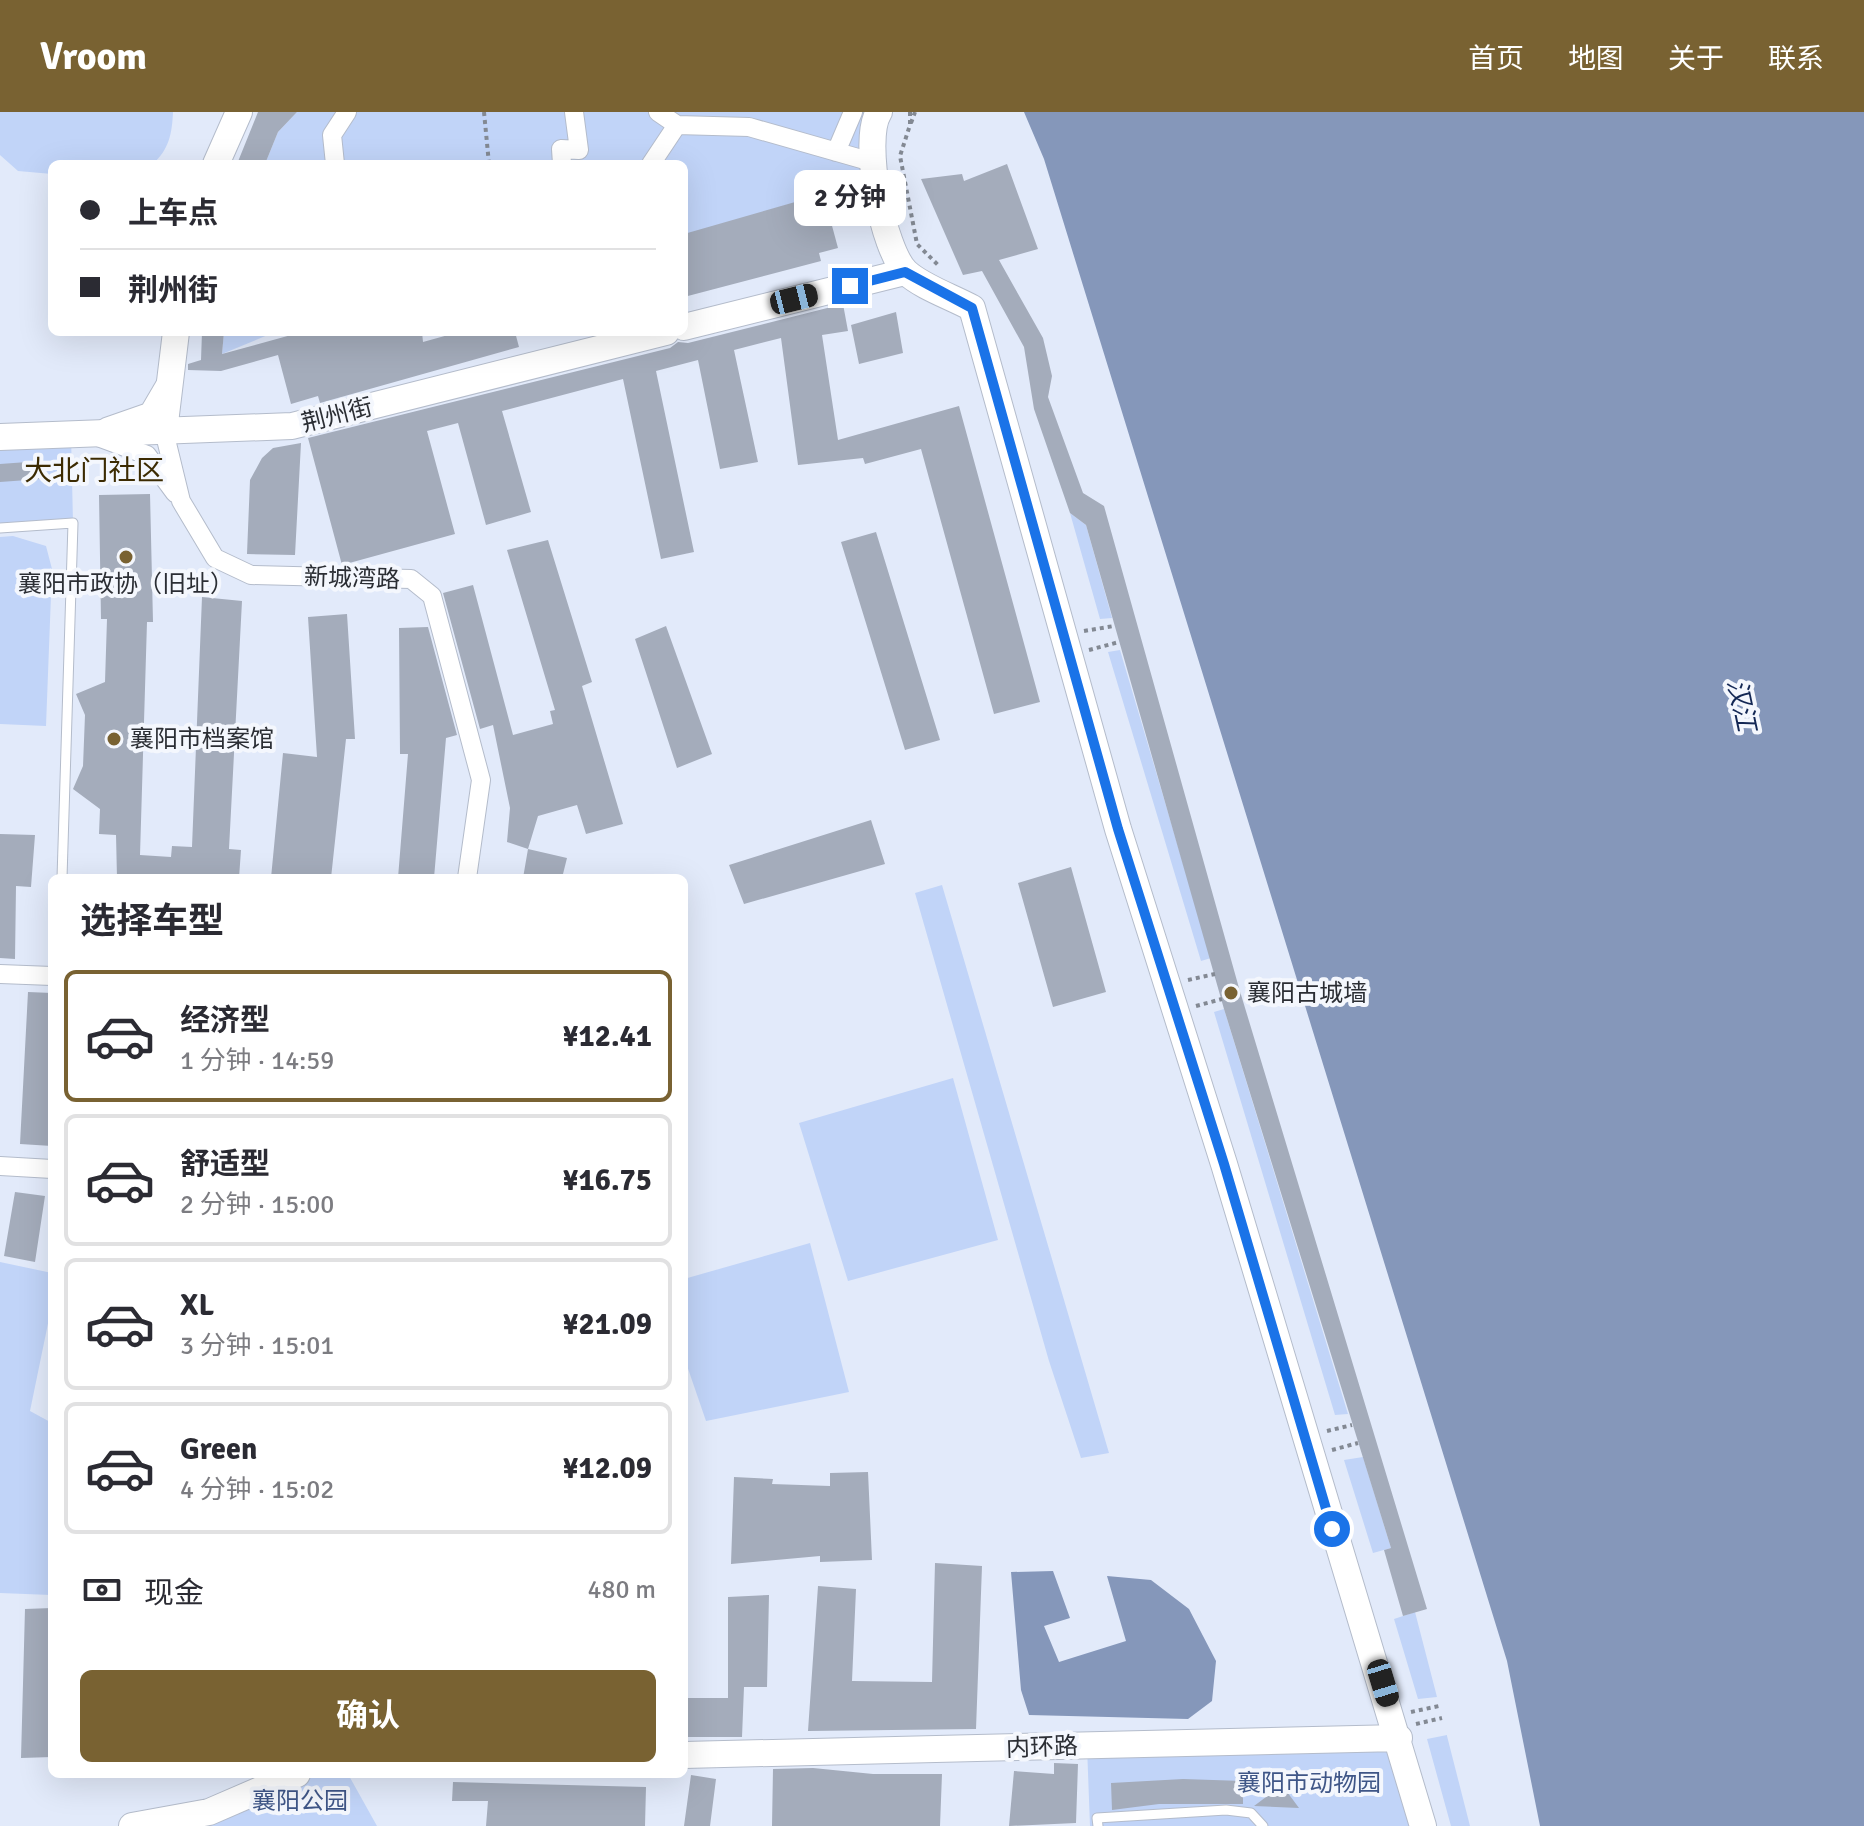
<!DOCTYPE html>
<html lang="zh">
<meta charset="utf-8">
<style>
body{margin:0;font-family:Signika,"Noto Sans SC",sans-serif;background:#f2f2f3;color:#2b2b33;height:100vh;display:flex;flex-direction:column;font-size:30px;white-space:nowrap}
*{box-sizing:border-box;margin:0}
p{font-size:26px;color:#7c7c81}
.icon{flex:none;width:44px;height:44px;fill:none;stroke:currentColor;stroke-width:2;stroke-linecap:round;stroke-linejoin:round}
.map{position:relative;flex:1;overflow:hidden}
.drawer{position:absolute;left:48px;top:762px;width:640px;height:904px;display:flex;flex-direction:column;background:#fff;border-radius:12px;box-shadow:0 8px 32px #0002}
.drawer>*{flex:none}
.banner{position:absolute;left:48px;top:48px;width:640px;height:176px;border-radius:12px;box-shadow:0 8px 32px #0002;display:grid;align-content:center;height:176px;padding:0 32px;background:#fff}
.end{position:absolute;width:36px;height:36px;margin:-18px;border:10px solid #1a73e8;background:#fff;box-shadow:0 0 0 4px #fff}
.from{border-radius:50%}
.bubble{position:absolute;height:56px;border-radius:12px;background:#fff;box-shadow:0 8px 32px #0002;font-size:26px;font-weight:700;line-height:56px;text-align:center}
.car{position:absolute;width:24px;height:48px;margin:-24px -12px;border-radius:10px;box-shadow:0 0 6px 2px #0007;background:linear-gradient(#222 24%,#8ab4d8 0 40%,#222 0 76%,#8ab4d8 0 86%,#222 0)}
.banner b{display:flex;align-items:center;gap:28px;height:76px;font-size:30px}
.banner b+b{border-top:2px solid #e1e1e2}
.banner i{width:20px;height:20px;background:#2b2b33}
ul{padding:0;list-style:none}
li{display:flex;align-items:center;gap:24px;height:132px;margin:0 16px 12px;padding:0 16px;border:4px solid #e1e1e2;border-radius:12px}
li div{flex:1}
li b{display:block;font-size:30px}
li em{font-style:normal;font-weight:700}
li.on{border-color:#796232}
li>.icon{width:72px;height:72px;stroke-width:1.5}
h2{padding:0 32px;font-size:36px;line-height:96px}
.pay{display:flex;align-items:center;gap:20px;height:88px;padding:0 32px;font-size:30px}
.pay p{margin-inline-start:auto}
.action{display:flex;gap:16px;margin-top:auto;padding:16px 32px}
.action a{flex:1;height:92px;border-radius:12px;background:#796232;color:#fff;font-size:32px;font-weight:700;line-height:92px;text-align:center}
header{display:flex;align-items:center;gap:48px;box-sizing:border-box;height:112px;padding:0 40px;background:#796232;color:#fff}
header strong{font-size:38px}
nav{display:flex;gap:44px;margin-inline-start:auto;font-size:28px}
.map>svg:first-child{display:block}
.green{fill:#c1d4f8}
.water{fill:#8597ba}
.building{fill:#a4acbb}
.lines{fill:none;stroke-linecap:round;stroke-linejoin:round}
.lane-casing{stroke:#b4bccb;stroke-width:11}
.street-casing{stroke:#b4bccb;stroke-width:20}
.secondary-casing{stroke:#b4bccb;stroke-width:28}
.path{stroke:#838993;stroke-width:4;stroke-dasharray:4 4;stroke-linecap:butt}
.lane{stroke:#fff;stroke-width:9}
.street{stroke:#fff;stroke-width:18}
.secondary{stroke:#fff;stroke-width:26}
.route{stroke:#1a73e8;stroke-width:10}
.poi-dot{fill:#796232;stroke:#f4f7fd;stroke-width:3}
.labels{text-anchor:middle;stroke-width:8;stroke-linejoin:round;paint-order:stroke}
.street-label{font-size:24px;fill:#2b2e34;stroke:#f4f7fd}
.poi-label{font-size:24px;fill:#2b2e34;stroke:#f4f7fd;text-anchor:start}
.park-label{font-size:24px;fill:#3f5687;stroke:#f4f7fd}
.water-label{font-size:26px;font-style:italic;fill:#132754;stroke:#f4f7fd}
.quarter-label{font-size:28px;fill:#3c2b02;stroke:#f4f7fd}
</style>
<header>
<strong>Vroom</strong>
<nav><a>首页</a><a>地图</a><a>关于</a><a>联系</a></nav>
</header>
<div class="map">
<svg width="1864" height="1714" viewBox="0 0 1864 1714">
<rect width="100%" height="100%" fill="#e2eafa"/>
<path class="green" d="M0,0H173C172,22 169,37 153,52H52V62L18,59L0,43Z
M297,0H879L876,75L684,125V52H265L278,20Z
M224,220H275L222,242Z
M71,322L73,411L0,416V325Z
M1070,401L1086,413L1112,506L1100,507Z
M13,424L46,434L52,457L46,614L0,612V425Z
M1120,538L1211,846L1201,849L1108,540Z
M942,773L1109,1341L1081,1346L1049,1249L915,781Z
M1224,897L1348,1302L1335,1303L1214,900Z
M953,966L998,1128L848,1169L799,1011Z
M810,1131L849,1280L706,1309L684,1245V1167Z
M0,1150L52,1161V1192L30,1299L52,1311L51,1483L0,1481Z
M1363,1345L1391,1436L1373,1441L1344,1348Z
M1415,1500L1437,1585L1418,1587L1394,1507Z
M1447,1623V1624L1470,1714H1451L1427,1627Z
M1399,1626L1423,1714H1090L1087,1634Z
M297,1662H348L377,1714H132Z"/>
<path class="water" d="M1024,0H1864V1714H1540L1507,1549L1044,47Z
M1053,1459L1070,1506L1044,1514L1059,1550L1126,1529L1107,1464L1151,1468L1189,1497L1216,1549L1212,1589L1188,1607L1029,1603L1021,1578L1011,1460Z"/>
<path class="building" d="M258,0H297L278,20L265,52H237Z
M1007,52L1038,137L999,148L1043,226L1052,264L1048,285L1083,381L1104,394L1239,876L1427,1497L1403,1504L1384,1438L1391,1436L1224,897L1086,413L1070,401L1034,297L1024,235L982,159L963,163L921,67L962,62L964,69Z
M816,84H824L838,136L819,141L821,149L684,185V122Z
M843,192L848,219L822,223L838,328L959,294L1040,590L994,602L921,337L865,352L863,346L798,353L781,226L734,238L758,350L720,357L698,248L656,259L694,440L661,447L623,267L502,299L531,400L486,413L458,311L427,319L455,422L342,453L308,326L670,236L678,230L688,231Z
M896,200L903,241L859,252L851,213Z
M202,220H224L222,242L302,220H422L423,230L459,220H469L470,224L515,220L519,235L320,291L318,284L291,292L278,243L221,259L188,258V252L201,248Z
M301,331L295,443L247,442L250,368L262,346L273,336Z
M41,349V367L0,370V352Z
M150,382L153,510H147L140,743L171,745L172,734L192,735L202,485L242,489L229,737L241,738L239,766H117L116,723L99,722L100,697L73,677L83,654L85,603L76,582L105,570L107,507H101L99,383Z
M876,420L940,628L905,638L841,430Z
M548,428L592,570L582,574L623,712L586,722L577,693L538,704L528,737L507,730L510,696L493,613L480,617L443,481L473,473L513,623L553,612L550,599L555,598L507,438Z
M347,502L355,627H346L331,766H271L283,641L317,645L308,505Z
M666,514L712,642L677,656L635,527Z
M428,515L457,623L446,626L434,766H398L408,642H400L399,516Z
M871,708L885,752L744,792L729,753Z
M0,722L35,723L31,775L16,774L15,847L0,846Z
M528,737L567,746L562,766H523Z
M1071,755L1106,880L1053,895L1018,771Z
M28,880L52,881V1034L20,1032Z
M15,1080L45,1084L35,1150L4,1144Z
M868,1360L872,1448L820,1450V1444L731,1452L734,1365L773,1367L772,1372L830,1374V1361Z
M935,1451L982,1454L976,1617L808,1619L818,1474L856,1477L852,1569L932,1570Z
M769,1483L767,1575H744L742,1625H684V1586H728V1485Z
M52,1496V1645L21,1646L25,1497Z
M1054,1651L1078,1652L1076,1711L1009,1714L1014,1659L1054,1662Z
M813,1656L873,1662H942L940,1714H772L773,1657Z
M691,1663L716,1667L710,1714H684Z
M1183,1667L1243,1669V1692H1159L1112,1698L1111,1671Z
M453,1670L646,1675L645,1714H486L488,1689H452Z
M1282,1673L1299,1696L1254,1694Z"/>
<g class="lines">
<defs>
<path id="lane" d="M0,416L73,411L62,766
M1098,1714L1097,1706L1226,1698L1251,1701L1263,1714"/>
<path id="street" d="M658,0L677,13L749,15L872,50
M836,40L853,0
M335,52L332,23L347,0
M562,52L561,37L579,38L574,0
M651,52L677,13
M106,315L149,300L166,271
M164,319L181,389L215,446L251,463L411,467L432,484L481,668L467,766
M98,325L147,343L175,381
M0,862L52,864
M0,1054L52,1057"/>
<path id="secondary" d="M879,0C861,27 883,138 906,160C922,175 952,185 972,196L1118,717L1224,1052L1423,1714
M216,52L239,0
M684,215L905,160
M164,319L176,220
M0,325L292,314L666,220
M684,1643L1399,1626
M132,1714L209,1700L297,1662"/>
</defs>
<use href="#lane" class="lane-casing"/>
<use href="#street" class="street-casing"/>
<use href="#secondary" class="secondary-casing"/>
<path class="path" d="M484,0L489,52
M910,0V13L900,44L917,132L938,153
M911,11L915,0
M1084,519L1114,514
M1089,538L1119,530
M1188,868L1215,862
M1196,894L1222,887
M1327,1319L1352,1313
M1332,1338L1358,1331
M1411,1600L1439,1594
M1416,1612L1442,1606"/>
<use href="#lane" class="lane"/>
<use href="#street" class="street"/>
<use href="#secondary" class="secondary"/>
</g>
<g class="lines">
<path class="route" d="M850,174L905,160L972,196L1118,717L1224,1052L1332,1417"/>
</g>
<g class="poi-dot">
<circle cx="126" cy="445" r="8"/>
<circle cx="114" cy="627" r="8"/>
<circle cx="1231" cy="881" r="8"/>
</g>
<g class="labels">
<g class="street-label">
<text transform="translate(337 303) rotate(-14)" y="8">荆州街</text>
<text transform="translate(352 466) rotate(2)" y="8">新城湾路</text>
<text transform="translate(1042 1635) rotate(-2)" y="8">内环路</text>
</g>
<g class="poi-label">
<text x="126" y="480" text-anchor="middle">襄阳市政协（旧址）</text>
<text x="130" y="635">襄阳市档案馆</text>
<text x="1247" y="889">襄阳古城墙</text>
</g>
<g class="park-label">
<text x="1309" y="1679">襄阳市动物园</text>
<text x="300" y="1697">襄阳公园</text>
</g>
<g class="water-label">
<text transform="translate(1742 593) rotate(78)" y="9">汉江</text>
</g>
<g class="quarter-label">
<text x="94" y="368">大北门社区</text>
</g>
</g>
</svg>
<i class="end from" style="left:1332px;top:1417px"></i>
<i class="end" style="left:850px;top:174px"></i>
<div class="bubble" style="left:794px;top:58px;width:112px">2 分钟</div>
<i class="car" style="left:794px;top:187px;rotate:76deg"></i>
<i class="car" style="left:1383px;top:1571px;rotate:163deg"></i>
<div class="banner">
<b><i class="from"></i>上车点</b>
<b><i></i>荆州街</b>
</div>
<section class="drawer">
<h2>选择车型</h2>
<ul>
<li class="on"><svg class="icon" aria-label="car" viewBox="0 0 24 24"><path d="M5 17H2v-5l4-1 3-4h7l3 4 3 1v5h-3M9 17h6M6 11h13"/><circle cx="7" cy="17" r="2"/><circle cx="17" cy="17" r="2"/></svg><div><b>经济型</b><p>1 分钟 · 14:59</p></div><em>¥12.41</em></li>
<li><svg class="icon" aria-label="car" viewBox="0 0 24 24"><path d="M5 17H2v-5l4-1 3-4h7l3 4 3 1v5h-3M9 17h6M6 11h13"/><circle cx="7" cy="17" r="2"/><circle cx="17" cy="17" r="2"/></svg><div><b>舒适型</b><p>2 分钟 · 15:00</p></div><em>¥16.75</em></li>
<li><svg class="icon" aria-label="car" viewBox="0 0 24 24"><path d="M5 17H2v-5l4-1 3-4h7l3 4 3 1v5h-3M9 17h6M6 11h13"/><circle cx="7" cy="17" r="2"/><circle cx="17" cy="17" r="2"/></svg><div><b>XL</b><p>3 分钟 · 15:01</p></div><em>¥21.09</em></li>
<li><svg class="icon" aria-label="car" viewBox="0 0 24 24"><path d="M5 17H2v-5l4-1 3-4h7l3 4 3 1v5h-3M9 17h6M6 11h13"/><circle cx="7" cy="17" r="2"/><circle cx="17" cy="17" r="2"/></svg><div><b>Green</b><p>4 分钟 · 15:02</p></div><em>¥12.09</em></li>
</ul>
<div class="pay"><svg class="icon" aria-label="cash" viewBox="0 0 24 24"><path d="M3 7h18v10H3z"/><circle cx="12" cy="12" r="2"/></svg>现金<p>480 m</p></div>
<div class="action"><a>确认</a></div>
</section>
</div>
